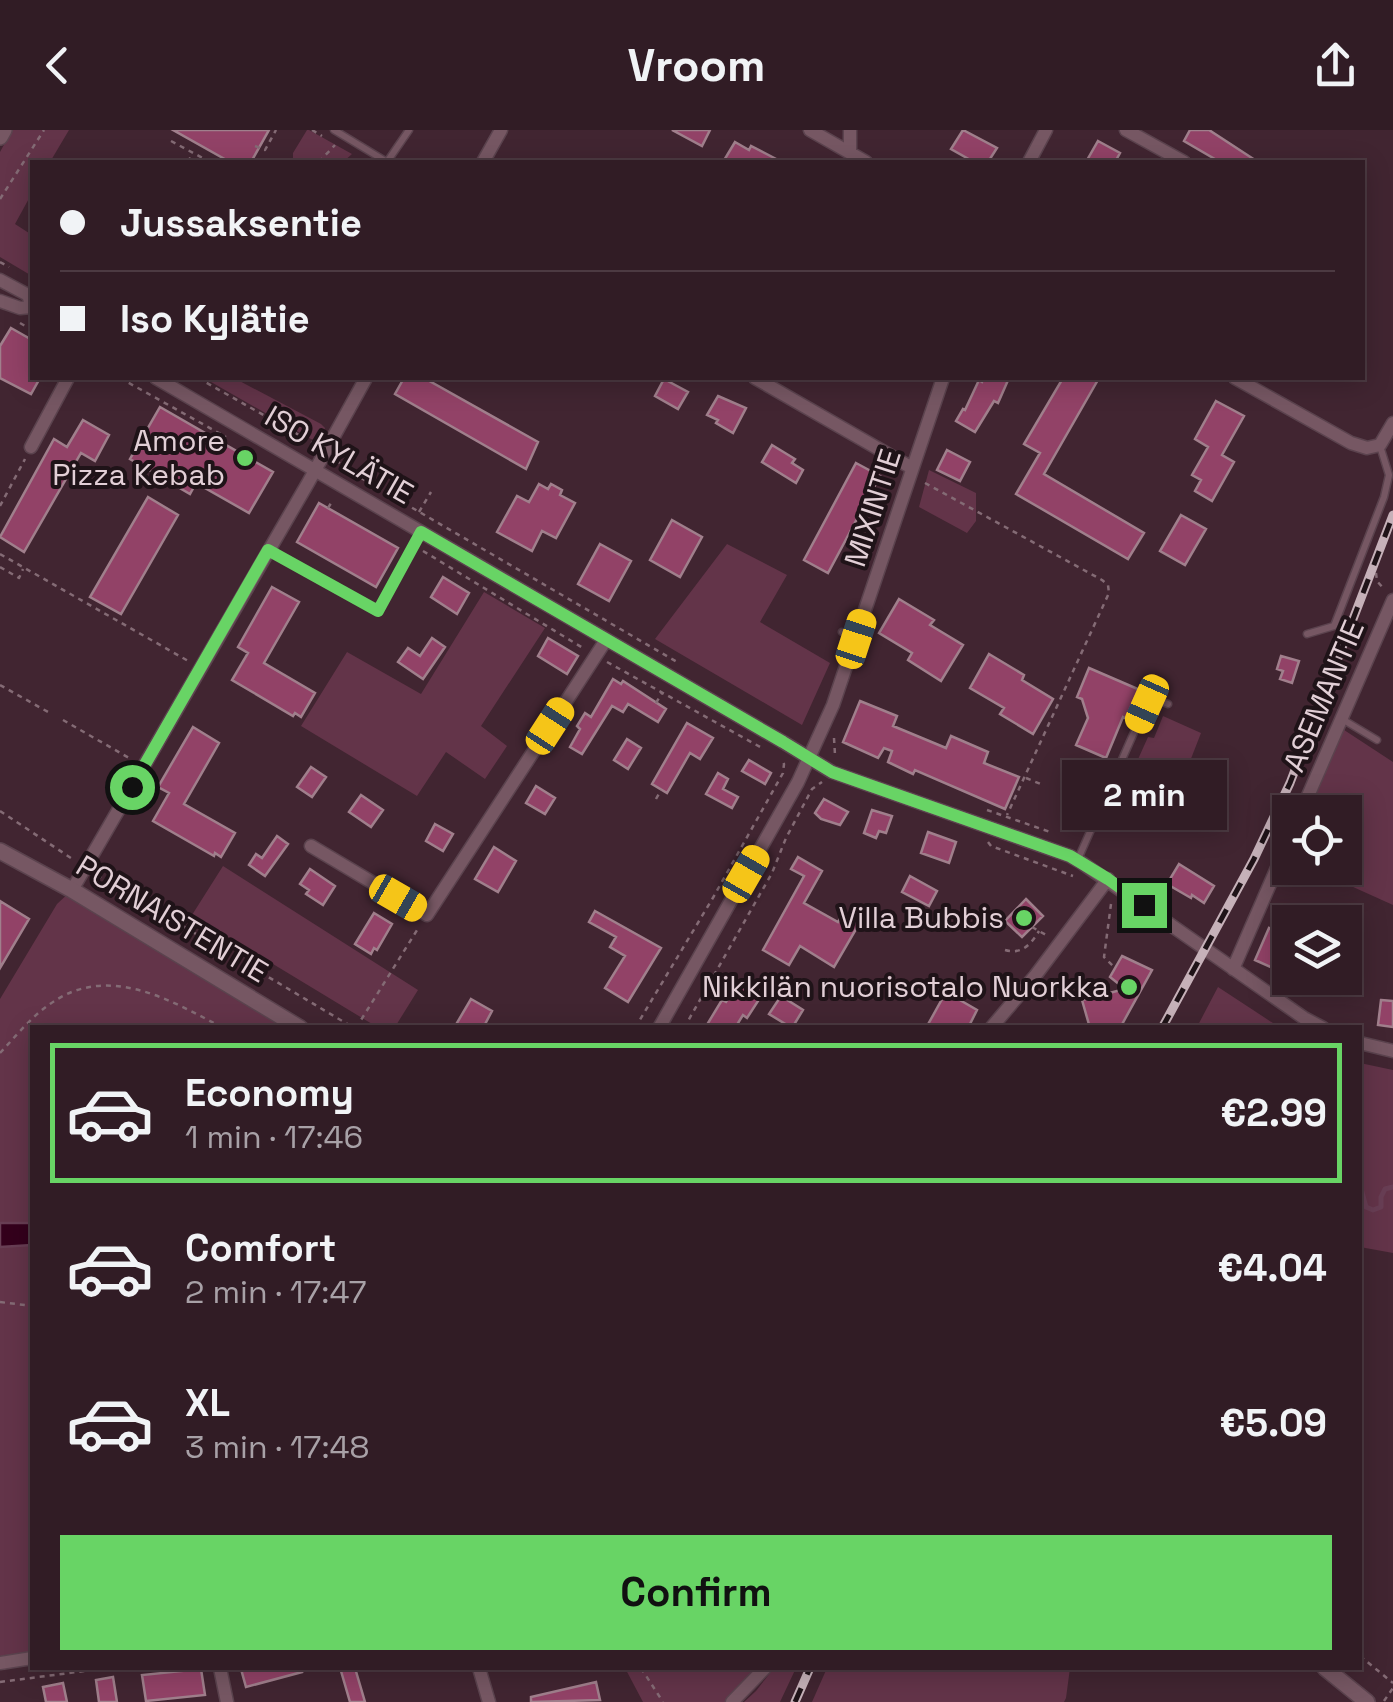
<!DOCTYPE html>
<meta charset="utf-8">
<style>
body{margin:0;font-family:"Space Grotesk",sans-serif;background:#3d2932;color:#f1f3f6;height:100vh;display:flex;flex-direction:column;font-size:38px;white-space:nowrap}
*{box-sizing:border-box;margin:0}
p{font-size:32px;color:#a8a1a7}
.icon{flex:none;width:55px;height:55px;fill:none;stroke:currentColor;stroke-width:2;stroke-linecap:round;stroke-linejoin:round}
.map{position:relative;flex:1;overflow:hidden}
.panel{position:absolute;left:30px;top:895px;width:1332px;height:645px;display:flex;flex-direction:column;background:#311c25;border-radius:0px;box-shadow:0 5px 25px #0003,0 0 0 2px #4c3a42}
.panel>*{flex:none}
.top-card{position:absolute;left:30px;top:30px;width:1335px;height:220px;border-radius:0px;box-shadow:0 5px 25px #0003,0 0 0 2px #4c3a42;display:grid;align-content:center;height:220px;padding:0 30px;background:#311c25}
.fabs{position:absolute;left:1272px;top:665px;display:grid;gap:20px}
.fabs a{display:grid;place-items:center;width:90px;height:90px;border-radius:0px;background:#311c25;box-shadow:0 5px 25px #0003,0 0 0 2px #4c3a42;font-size:50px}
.end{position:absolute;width:45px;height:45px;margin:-22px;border:12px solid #68d465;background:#111;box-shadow:0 0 0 5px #111}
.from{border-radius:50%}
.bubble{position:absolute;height:70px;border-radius:0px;background:#311c25;box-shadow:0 5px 25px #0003,0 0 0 2px #4c3a42;font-size:32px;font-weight:600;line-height:70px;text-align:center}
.car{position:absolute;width:30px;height:60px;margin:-30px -15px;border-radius:12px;box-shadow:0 0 8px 2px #0007;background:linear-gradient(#f5c518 24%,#345 0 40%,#f5c518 0 76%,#345 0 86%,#f5c518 0)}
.top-card b{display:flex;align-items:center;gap:35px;height:95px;font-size:38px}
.top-card b+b{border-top:2px solid #4c3a42}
.top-card i{width:25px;height:25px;background:#f1f3f6}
ul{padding:18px 0 0;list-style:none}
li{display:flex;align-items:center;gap:30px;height:140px;margin:0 20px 15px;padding:0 10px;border:5px solid transparent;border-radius:0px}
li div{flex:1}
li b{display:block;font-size:38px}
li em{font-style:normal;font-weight:600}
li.selected{border-color:#68d465}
li>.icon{width:90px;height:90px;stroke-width:1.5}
.button{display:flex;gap:20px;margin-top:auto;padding:20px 30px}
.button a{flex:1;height:115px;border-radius:0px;background:#68d465;color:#111;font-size:40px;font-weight:600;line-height:115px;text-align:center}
header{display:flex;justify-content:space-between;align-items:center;height:130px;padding:0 30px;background:#311c25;font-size:45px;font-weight:600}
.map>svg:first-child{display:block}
.green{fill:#633449}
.water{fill:#34001c;stroke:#683e54;stroke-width:2.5}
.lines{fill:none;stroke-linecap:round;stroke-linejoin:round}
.stream{stroke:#683e54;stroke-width:5}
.building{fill:#924267;stroke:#a07f8c;stroke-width:2.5}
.service-casing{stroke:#5b434e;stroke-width:9}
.minor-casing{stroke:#5b434e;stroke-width:15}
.tertiary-casing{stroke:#5b434e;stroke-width:18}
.path{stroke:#846b75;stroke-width:2.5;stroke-dasharray:5 5;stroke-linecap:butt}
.service{stroke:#765763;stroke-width:6}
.minor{stroke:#765763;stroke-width:12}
.tertiary{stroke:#765763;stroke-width:15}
.rail-casing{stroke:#c6b1b9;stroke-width:9}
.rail{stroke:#1f1318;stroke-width:5;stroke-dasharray:15;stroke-linecap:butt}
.route{stroke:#68d465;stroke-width:12}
.poi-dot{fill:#68d465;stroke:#1f1318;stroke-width:4}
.labels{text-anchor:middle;stroke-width:8;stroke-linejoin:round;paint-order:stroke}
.poi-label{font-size:30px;fill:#e2cfd6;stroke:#1f1318;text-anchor:end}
.street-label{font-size:30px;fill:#e2cfd6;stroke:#1f1318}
</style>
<header><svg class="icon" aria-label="back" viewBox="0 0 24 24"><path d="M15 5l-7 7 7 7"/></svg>Vroom<svg class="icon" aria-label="share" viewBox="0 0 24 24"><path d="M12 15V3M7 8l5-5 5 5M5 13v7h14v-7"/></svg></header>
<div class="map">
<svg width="1393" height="1572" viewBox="0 0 1393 1572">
<rect width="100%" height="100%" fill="#412531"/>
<path class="green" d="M12,0H69L50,32H32V63L15,94L32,105V146L0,127V22Z
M307,0H309L352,24L343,32H293V23Z
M204,248H234L321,294L325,298L320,312L311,309Z
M929,340L976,363V391L967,403L919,377Z
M727,414L787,445L760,492L830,533L802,595L655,509Z
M484,462L545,498L481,596L507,616L485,649L446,622L417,666L301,596L347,522L421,564Z
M1163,586L1201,603L1166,693L1156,688L1162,672L1126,656L1148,607L1154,608Z
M1338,596L1393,632V775L1311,738H1345V682H1301Z
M223,736L418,860L395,897H377L192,785Z
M72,760L300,897L32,898V1093H0V869L57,774Z
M1218,857L1279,897H1197Z
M1360,933L1393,940V1123L1360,1117Z
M32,1115V1528L0,1533V1117Z
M625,1538H765L732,1572H643Z
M774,1538H796L780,1572H744L756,1561Z
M827,1538H1070L1066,1568L1064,1572H812Z"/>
<path class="water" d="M0,1093H32V1115L0,1117Z"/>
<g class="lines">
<path class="stream" d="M1360,1055L1366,1077L1373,1080L1381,1077V1067L1385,1059L1393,1057"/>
</g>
<path class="building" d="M173,0H269L251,32H230Z
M672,0H710L702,16Z
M963,0L997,18L988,32H974L951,19Z
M1190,0H1209L1258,32H1220L1184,11Z
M1098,11L1120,23L1115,32H1086Z
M735,12L749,20L751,16L782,32H723Z
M11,198L32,210V248H40L31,264L0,248V216Z
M404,248H424L538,312L526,339L395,264Z
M984,248H1009L998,273L994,271L975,302L956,291L963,279L965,280L979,250L982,252Z
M1063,248H1099L1044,344L1144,403L1128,429L1016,364L1040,323L1024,314Z
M664,249L688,262L678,279L655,266Z
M718,266L746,278L733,303L716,293L718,290L707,285Z
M1216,271L1244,286L1222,325L1234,332L1212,371L1195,361L1201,350L1192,345L1208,317L1195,309Z
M160,277L273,342L249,383L196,353L190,364L130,329Z
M83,290L109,305L95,331L81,323L24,422L0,407L54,309L67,317Z
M772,315L795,329L792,333L803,340L796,353L762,332Z
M947,320L970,332L960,351L937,340Z
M856,333L880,346L828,443L804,430Z
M539,354L548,359L551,354L562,360L560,365L575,373L556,408L542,401L532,421L497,402L517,366L529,372Z
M148,367L178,385L121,484L90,467Z
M319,373L398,418L376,457L297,412Z
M1181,385L1206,399L1185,435L1160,421Z
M672,390L702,407L680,447L650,430Z
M600,414L631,431L609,471L578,454Z
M443,447L469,463L457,484L431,467Z
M272,457L299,472L264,533L315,563L301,587L295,583L293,586L232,550L248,523L238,517Z
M899,469L934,490L930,495L963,515L941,551L908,530L912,523L879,503Z
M432,508L445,517L423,549L398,532L408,518L420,526Z
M548,508L578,526L567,544L538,526Z
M989,524L1024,545L1022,550L1053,569L1033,604L1000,584L1004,578L970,558Z
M1281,526L1299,531L1292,553L1280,549L1283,541L1277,539Z
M1089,538L1140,560L1134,574L1138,576L1131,591L1123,587L1106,628L1076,615L1088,588L1082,569L1077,567Z
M613,549L621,554L623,551L666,579L658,592L628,574L623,582L612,576L582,624L570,617L580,599L577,596L585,583L591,587Z
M860,571L897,586L893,596L946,618L951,606L988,622L984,633L1019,647L1005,679L915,640L913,644L888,632L892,621L884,618L878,628L843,612Z
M687,593L713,608L700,629L690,623L667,663L652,654Z
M193,597L219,613L184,674L235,703L221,727L215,723L214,726L153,691L169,663L158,657Z
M627,609L641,618L628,639L614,630Z
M749,630L771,643L765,654L742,641Z
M311,637L326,647L312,667L297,657Z
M718,643L728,649L723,659L738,667L732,678L706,664Z
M536,656L555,668L545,684L526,673Z
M1126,656L1163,672L1152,698L1115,682Z
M361,665L383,680L371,697L349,682Z
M824,669L848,682L840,695L821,689L815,683Z
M872,680L892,686L886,703L879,701L876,708L864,703Z
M435,694L453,704L443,721L426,711Z
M928,702L956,712L949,733L921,723Z
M277,706L288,714L265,746L249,735L256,724L262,728Z
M494,717L516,731L498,762L475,749Z
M798,727L822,741L804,773L838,792L842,785L859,794L834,837L800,816L789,835L763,820L804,746L791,739Z
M1179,734L1214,756L1204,773L1192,765L1191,768L1167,754Z
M310,739L335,756L323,775L306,764L309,760L300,754Z
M910,746L937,761L929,776L902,762Z
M1026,769L1043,786L1022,807L1005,791Z
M0,771L29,789L0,838Z
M595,781L661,818L628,872L605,858L625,826L610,817L616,807L589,792Z
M374,783L392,794L377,820L374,818L371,824L355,814Z
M1269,798L1290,807V822L1282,842L1255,830Z
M1122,826L1152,840L1120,898H1090L1082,870L1125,859L1110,847Z
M738,854L760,868L747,888L743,885L735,898H705L722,870L726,872Z
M946,862L977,880L968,898H926Z
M781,866L803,880L792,898L769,884Z
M471,869L492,881L483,898H454Z
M1381,870L1393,871V897L1378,895Z
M248,1538H301L302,1542L246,1557L241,1539Z
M355,1538L365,1572H350L341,1541Z
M201,1539L205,1565L146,1571L142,1545Z
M113,1547L117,1572H99L96,1550Z
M596,1552L600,1570L531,1572V1567Z
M63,1553L67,1572H46L43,1557Z"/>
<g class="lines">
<defs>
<path id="service" d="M334,0L387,32
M387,32L409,0
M269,421L377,481L421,403
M842,502L855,508
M1307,504L1334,496L1384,367L1389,345L1380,316
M1342,589L1377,610
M1078,729L1147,573L1157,570L1168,574"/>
<path id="minor" d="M810,0L866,32
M850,0V23
M1126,0L1184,32
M483,32L501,0
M1029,32L1046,0
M0,150L28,165L32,177L20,178L0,171
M156,248L783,612L832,642L1070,726L1082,733L1304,888L1323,898
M755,248L912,338
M1235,248L1351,313L1367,318L1380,315L1393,293
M31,317L68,248
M1301,682L1393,470
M311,716L427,785L606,510
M72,760L308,353L366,248
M1233,839L1290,708
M659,898L798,652L833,575L943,248
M991,898L1035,846L1108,749
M1360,913L1393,921
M0,1533L32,1528
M220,1538L227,1572
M479,1538L489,1572
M732,1572L765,1538"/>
<path id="tertiary" d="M0,7L4,0
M0,721L72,760L300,898
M1325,1538L1367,1572"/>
</defs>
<use href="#service" class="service-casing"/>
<use href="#minor" class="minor-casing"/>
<use href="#tertiary" class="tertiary-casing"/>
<path class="path" d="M312,0L322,6
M171,11L210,32
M255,16L265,20L276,0
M188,32L192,24
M319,32L335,15
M0,69L44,0
M0,132L9,137
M20,193L32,200
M120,248L226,307
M198,248L313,313
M336,330L349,341L677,532
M925,353L1102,450L1108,455L1109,463L1007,685
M0,376L25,329
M328,378L333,370
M419,382L431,362
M423,421L583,518
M0,424L190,532
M0,437L19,448L23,439
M1376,443L1377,451L1384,459
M607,532L762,618
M0,555L48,582
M656,573L662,563
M63,590L129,628
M834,608L835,625
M1026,648L1043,655
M656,669L661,660
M987,680L1050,702
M0,681L74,730
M988,712L991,716L1073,746
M97,745L354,898
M1111,774L1104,827L1115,838
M1032,797L1046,805
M1005,820C1022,825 1031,814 1039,801
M356,898L419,797
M635,898L714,766L783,643L784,634L782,630
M684,898L772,743L786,708L812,659L822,652
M0,923C16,906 31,887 50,874C107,833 169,869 223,898
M0,1172L32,1176
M1360,1526L1393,1553
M641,1538L663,1572
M0,1552L108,1538
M1384,1571L1393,1558"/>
<use href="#service" class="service"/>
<use href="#minor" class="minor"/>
<use href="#tertiary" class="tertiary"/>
<defs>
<path id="rail" d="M1162,898L1254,729L1290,653L1393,385
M795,1572L810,1538"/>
</defs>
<use href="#rail" class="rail-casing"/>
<use href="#rail" class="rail"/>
</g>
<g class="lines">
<path class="route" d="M132,657L268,420L378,481L421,402L783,612L832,642L1070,726L1108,749L1144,775"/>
</g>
<g class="poi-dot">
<circle cx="245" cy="328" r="10"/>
<circle cx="1024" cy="788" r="10"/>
<circle cx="1129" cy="857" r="10"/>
</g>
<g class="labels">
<g class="poi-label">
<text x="225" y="321">Amore<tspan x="225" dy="34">Pizza Kebab</tspan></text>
<text x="1004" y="798">Villa Bubbis</text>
<text x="1109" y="867">Nikkilän nuorisotalo Nuorkka</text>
</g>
<g class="street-label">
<text transform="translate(339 325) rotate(30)" y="10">ISO KYLÄTIE</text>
<text transform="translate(873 378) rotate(-72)" y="10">MIXINTIE</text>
<text transform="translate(1324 566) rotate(-67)" y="10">ASEMANTIE</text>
<text transform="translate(172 789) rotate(31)" y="10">PORNAISTENTIE</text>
</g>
</g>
</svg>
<div class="fabs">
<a><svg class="icon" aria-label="locate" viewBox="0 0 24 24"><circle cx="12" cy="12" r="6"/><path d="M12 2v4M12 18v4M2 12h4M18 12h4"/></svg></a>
<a><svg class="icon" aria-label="layers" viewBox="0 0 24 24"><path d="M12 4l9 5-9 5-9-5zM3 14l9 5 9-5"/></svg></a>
</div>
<i class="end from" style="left:132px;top:657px"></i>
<i class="end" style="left:1144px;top:775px"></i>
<div class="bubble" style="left:1062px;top:630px;width:165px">2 min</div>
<i class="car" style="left:856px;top:509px;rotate:18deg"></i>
<i class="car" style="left:1147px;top:574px;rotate:204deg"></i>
<i class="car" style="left:550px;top:596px;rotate:33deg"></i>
<i class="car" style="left:746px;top:744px;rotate:30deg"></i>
<i class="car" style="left:398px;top:768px;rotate:120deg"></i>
<div class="top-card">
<b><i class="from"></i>Jussaksentie</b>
<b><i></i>Iso Kylätie</b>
</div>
<section class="panel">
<ul>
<li class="selected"><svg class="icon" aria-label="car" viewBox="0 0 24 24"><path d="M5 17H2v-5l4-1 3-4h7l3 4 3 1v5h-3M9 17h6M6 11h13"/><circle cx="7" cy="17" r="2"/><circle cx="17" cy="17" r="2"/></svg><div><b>Economy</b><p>1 min · 17:46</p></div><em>€2.99</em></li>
<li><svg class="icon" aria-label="car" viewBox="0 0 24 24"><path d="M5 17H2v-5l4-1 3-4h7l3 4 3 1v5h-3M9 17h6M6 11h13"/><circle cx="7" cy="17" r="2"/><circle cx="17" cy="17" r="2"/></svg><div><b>Comfort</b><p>2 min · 17:47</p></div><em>€4.04</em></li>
<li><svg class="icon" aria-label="car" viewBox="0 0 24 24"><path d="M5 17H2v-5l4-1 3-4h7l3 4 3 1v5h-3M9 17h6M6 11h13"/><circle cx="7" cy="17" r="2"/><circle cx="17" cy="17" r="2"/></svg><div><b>XL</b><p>3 min · 17:48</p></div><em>€5.09</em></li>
</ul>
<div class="button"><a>Confirm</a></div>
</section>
</div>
